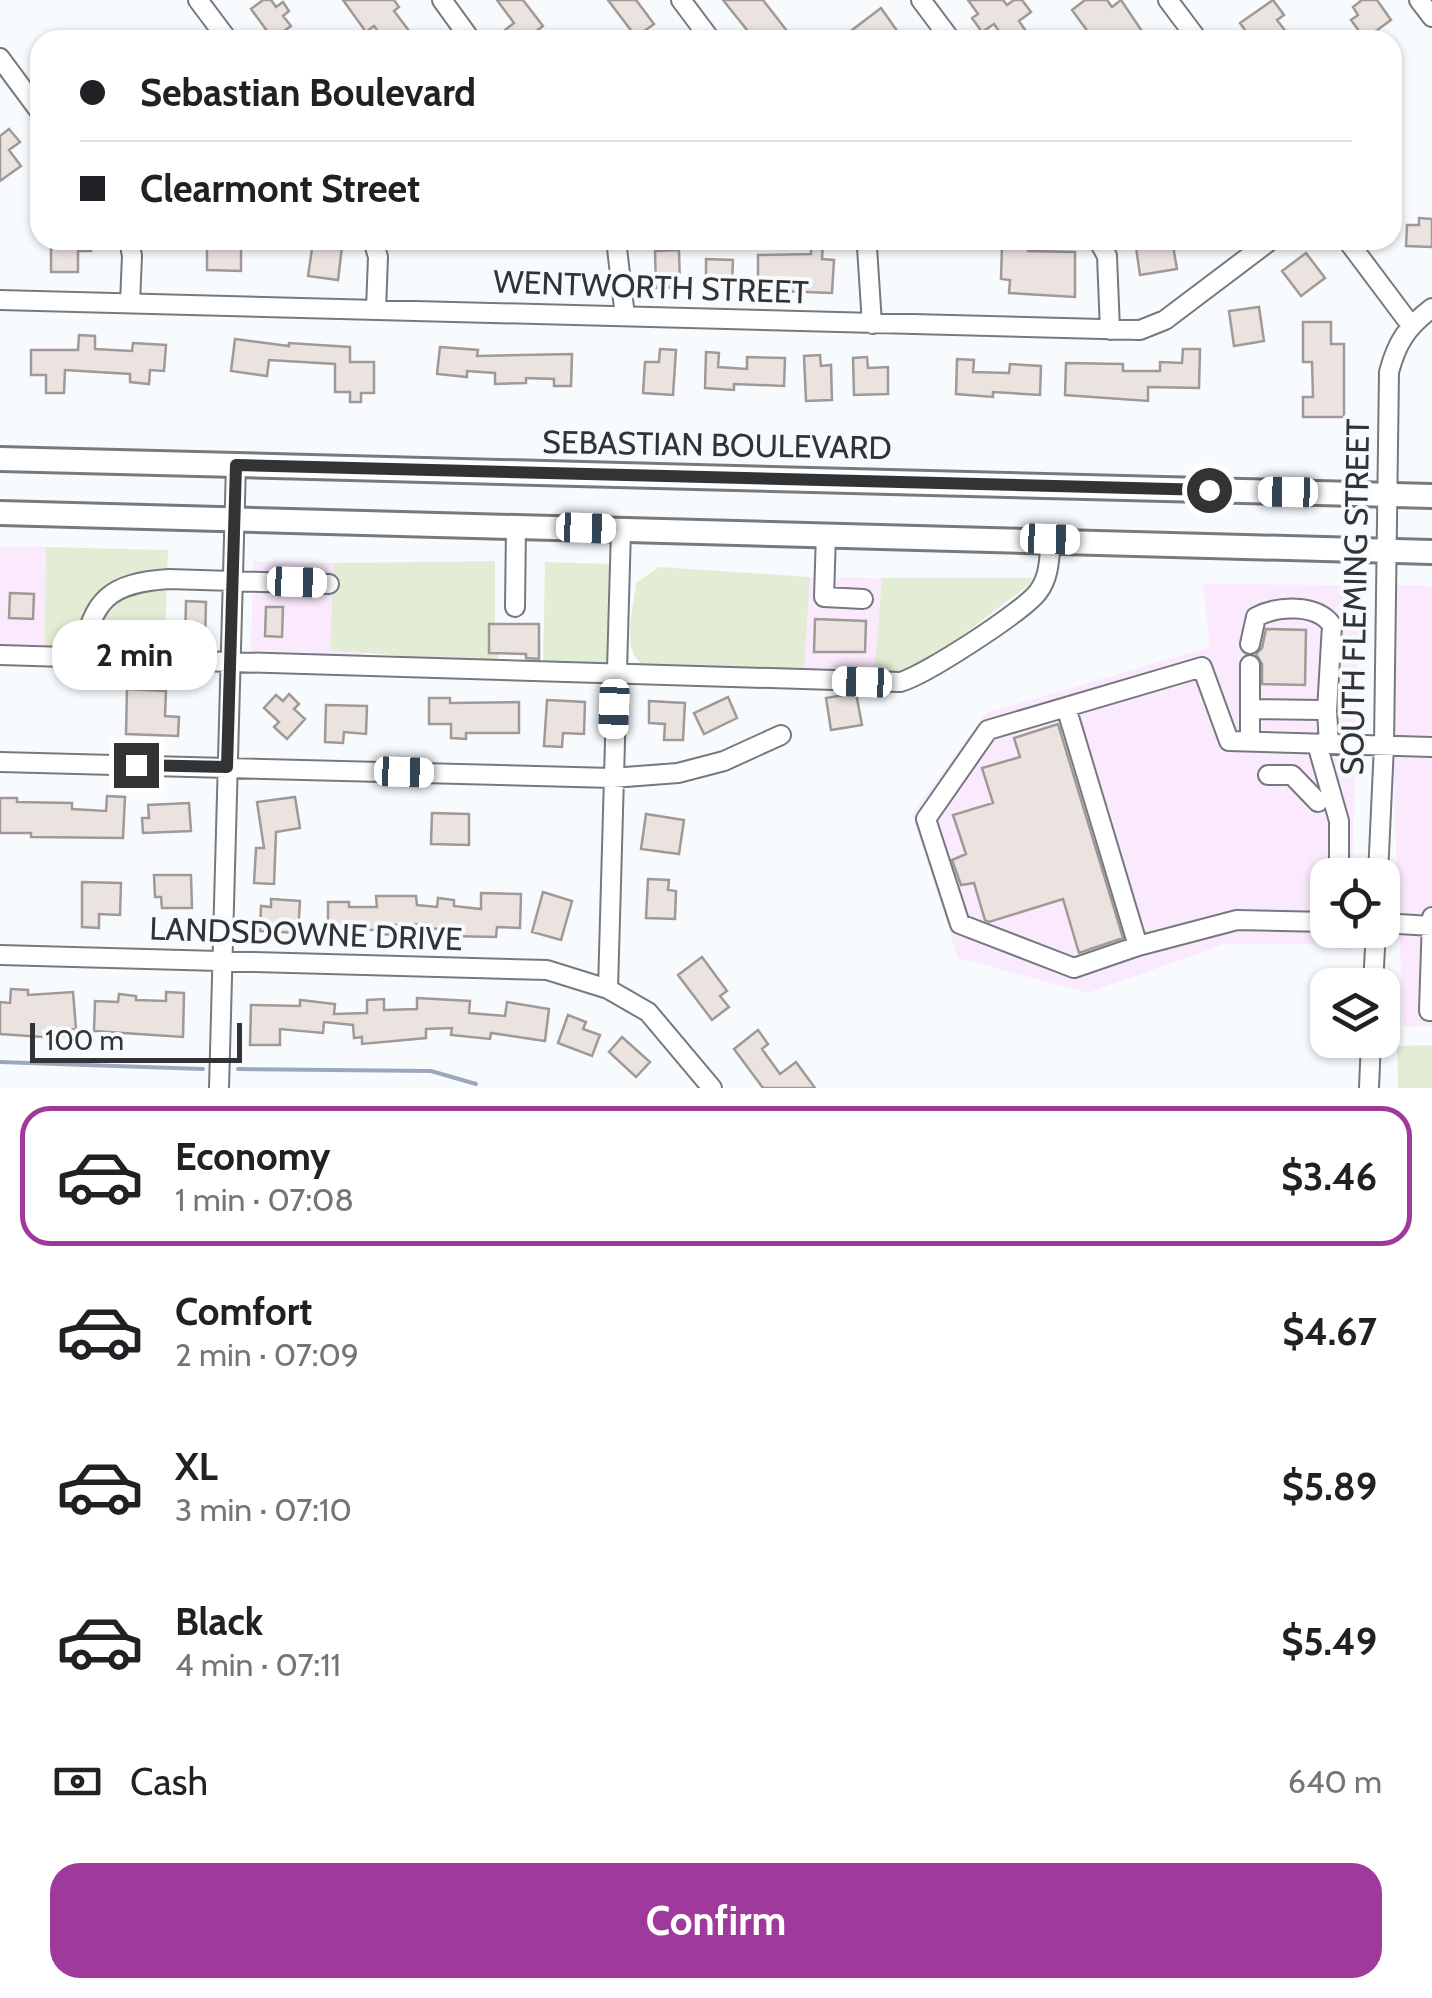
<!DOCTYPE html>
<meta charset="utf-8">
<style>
body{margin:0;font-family:Cabin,sans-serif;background:#f2f2f2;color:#202124;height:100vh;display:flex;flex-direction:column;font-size:38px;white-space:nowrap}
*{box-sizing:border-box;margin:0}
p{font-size:32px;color:#757577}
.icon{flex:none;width:55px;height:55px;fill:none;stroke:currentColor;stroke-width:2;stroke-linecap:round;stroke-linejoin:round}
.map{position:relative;height:1088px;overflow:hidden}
.details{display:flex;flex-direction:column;background:#fff;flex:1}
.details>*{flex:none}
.banner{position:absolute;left:30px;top:30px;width:1372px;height:220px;border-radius:30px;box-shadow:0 2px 8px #0004;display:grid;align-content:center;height:220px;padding:0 50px;background:#fff}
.fabs{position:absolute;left:1310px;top:858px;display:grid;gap:20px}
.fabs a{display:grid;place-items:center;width:90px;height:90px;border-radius:20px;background:#fff;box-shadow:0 2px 8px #0004;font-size:50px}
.scale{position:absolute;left:30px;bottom:25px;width:212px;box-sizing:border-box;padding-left:10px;border:5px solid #313335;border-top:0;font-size:28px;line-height:35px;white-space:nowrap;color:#313335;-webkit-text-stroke:8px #f8fbfe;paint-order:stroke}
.end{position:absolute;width:45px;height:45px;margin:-22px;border:12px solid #313335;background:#fff;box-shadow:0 0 0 5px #fff}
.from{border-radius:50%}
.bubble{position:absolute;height:70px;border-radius:30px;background:#fff;box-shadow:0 2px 8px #0004;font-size:32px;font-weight:700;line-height:70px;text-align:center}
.car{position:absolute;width:30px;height:60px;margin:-30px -15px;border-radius:12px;box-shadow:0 0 8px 2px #0007;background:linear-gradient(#fff 24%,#345 0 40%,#fff 0 76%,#345 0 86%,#fff 0)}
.banner b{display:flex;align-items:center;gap:35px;height:95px;font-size:38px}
.banner b+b{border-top:2px solid #e0e0e0}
.banner i{width:25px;height:25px;background:#202124}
ul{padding:18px 0 0;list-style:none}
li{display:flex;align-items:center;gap:30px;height:140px;margin:0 20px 15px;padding:0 30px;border:5px solid transparent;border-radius:30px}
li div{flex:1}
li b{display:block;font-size:38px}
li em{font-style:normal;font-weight:700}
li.selected{border-color:#a0399c}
li>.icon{width:90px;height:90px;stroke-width:1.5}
.pay{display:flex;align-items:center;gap:25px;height:110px;padding:0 50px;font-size:38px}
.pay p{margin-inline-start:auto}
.button{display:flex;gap:20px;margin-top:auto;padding:20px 50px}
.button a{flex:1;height:115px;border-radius:30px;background:#a0399c;color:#fff;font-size:40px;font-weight:700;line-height:115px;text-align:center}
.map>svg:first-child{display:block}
.commercial{fill:#fbeafd}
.green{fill:#e3edd5}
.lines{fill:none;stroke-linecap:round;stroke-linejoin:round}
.stream{stroke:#99a8bd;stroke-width:4}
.building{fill:#ebe3e0;stroke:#a09996;stroke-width:2.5}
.minor-casing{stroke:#757a7e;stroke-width:22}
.major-casing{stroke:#757a7e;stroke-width:28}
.minor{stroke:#fff;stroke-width:18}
.major{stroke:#fff;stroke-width:22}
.route{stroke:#313335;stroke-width:12}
.labels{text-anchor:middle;stroke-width:8;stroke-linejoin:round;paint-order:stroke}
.street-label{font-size:32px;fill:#313335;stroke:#f8fbfe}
</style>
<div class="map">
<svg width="1432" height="1088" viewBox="0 0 1432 1088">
<rect width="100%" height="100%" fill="#f8fbfe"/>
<path class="commercial" d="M0,546L46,547L43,661L0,660Z
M253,561L364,564L362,660L251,657Z
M810,577L882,578L874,672L804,671Z
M1203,584L1360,585L1352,875H1328V930H1351L1350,951L1317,944H1225L1088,993L958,958L912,814L986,713L1210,647Z
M1393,585L1432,586V1026H1403L1392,744Z"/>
<path class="green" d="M46,547L168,550L165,642L154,657L44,654Z
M495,561V624L489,625V653L498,654V664L330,650L334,563Z
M545,562L611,564L608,665L543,667Z
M659,567L810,577L804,671L645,666C619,652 634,607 636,583Z
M882,578H1032L1029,585L932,658L904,673L874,672Z
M1432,1045V1088H1398L1397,1046Z"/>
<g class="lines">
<path class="stream" d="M0,1062L203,1069
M238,1069L431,1071L476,1084"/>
</g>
<path class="building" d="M263,0H271L276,7L283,2L289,11L283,16L291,26L273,39L251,9Z
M343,0H394L399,7L394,11L416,40H384L374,26L366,32Z
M497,0H523L543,26L534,33L540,40H513L505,30L514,23Z
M608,0H636L654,24L636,37Z
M723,0H763L794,40H755Z
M968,0H1003L1007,5L1014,0H1022L1031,12L1019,21L1032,40H1005L994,24L982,32L972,18L978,14Z
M1085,0H1107L1112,7L1121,0L1148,40H1094L1072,10Z
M1273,0L1284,15L1277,20L1287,33L1278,40H1252L1240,23Z
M1362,0H1377L1391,20L1365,39L1351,20L1358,15L1353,7Z
M881,8L900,35L893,40H859L852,30Z
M9,129L20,142L9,150L21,166L0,181V136Z
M1419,218L1432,219V247L1406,246L1407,225H1419Z
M51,240H91V251H78V272H51Z
M1135,240H1172L1177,269L1140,275Z
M811,241H823L822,259L834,260L832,293L777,291L778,278H758V255L811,254Z
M221,242H241V271L207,270V246H221Z
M313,242L342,247L338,280L308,276Z
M1002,246L1028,248V251L1075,252V297L1009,293L1010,280L1001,279Z
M679,250L680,287L656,288L655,251Z
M1306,253L1325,278L1301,296L1282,271Z
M706,259L733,260L732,283L706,282Z
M1259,307L1264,341L1234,346L1229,311Z
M1303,322H1331V344H1344V417H1303V397H1313L1312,362H1303Z
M79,335L95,336V349L132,351L133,343L166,345L164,371L150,370L149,384L130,382V374L65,370L64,393H46V375H31V350H78Z
M235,339L289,346V343L350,347V362H374V393H361V402H350V392H335V364L269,360L267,376L231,371Z
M440,347L478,350L477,356L572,354L571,386H554V379L526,378V383L495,384V373L467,371V377L437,374Z
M660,349L676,350L673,395L643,393L645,362H659Z
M1183,349H1200L1199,388L1148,387V401L1065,395L1066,363L1123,364V371H1160V362L1182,363Z
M706,352L719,353L718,367L747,369V357L785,358L784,386L734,384V390L705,388Z
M820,355L821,366L831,365L832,400L806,401L804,356Z
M867,357L868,368L888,367V394L854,395L853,358Z
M957,359L974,360L973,372L1009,373L1010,364L1041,366L1040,395L993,392V397L956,394Z
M10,593L34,594L33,619L9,618Z
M186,601L206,602L205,643L185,642Z
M266,607H283L282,637L265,636Z
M815,619L866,621L865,652H814Z
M489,624H539V659L526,658V654L489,653Z
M1266,629L1306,630L1305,685L1262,684V664L1256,654L1262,648Z
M127,689L166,691L165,716L179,717L178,736L126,734Z
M856,693L862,725L831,730L826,698Z
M289,694L299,704L294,709L305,719L287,739L274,727L279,722L264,708L276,695L283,701Z
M728,697L737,718L704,734L694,713Z
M429,698H450V703L519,702V733H466V739L451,738V724H429Z
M547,700L585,702L584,734L563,733L562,747L544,746Z
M649,701L685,703L683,740H664L665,724L649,723Z
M326,705L367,706L366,734L344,732L343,743L325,742Z
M1058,724L1123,938L1079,953L1063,899L989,922L985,920L974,883L961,885L952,860L966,854L953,815L993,803L982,768L1020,757L1014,738Z
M107,796L125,797L123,838L31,837V833H0V798H17V802L72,803V809L106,811Z
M295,797L300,828L276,832L274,884L254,883L256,848H264L257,802Z
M189,803L191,831L143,833L142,818H149L148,805Z
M432,813L469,814V845L431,844Z
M646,814L684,820L679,854L641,849Z
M154,875H191L192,908H162L161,897H155Z
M648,879L669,880L668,890L676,891L675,919L646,918Z
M82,882L121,883L120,915L99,914V928L82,927Z
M543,892L572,901L561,940L532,932Z
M481,893L521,894L520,928L497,927L496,937L449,936V930L427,928V924L394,925V934L377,935V930L328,929V902H349V907H377L376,896H416L417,905L437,907L438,898L454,900V906L481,909Z
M271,899L300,901L298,933L260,931L261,906L271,907Z
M702,957L727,991L720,996L729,1007L712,1020L678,975Z
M11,989L28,990V995L73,992L76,1029L64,1030L65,1036L43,1037L0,1034V1002L10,1003Z
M166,992L184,993L183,1037L94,1031L95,1001L118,1002L119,994L136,996V1000L166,1001Z
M417,998L470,1001L469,1013L505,1016L507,1002L549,1009L545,1041L491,1033L490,1039L451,1035L452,1028L426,1029V1038L362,1044V1037L354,1038L353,1025L324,1022L323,1033L280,1029V1045H250L251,1005L300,1006V1000L335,1004L334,1014L367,1013V1000L384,999V1010L417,1009Z
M568,1015L586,1022L583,1029L600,1035L592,1056L558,1043Z
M758,1030L768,1044L762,1049L780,1074L796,1062L815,1088H763L734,1049Z
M622,1037L650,1062L636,1077L609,1052Z"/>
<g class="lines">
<defs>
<path id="minor" d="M198,0L228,40
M442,0L471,40
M681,0L711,40
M921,0L951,40
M1168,0L1198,40
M1419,0L1432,17
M0,58L40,112
M129,240L132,256L130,303
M373,240L378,257L376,310
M616,240L625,316
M862,240L867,247L872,324
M1098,240L1107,256L1110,330
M1347,240L1410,324
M0,300L1140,330L1165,320L1271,240
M826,534L824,597L863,599
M515,607L516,526
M1250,644L1256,617C1277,606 1316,603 1332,625L1327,711
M0,655L900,682C924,676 1024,611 1038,592C1050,576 1049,558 1051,539
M83,658C91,599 110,583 169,579L329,584
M1250,665V709
M1066,707L1138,946
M1250,741V709L1321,710L1327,711L1329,744
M1317,744L1339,821V875
M0,762L612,778L678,773L724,761L781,735
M1268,775H1292L1318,802
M1378,875L1384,745L1389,372C1397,342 1407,327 1432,308
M1432,917L1429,1011H1432
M1328,922L1237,920L1138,946L1074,968L960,924L926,819L988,730L1202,667L1229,741L1432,747
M1382,923L1432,926
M0,955L547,970L608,989L648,1012L712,1088
M1373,985L1376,930
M608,989L621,529
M219,1088L236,465
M1369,1088L1371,1040"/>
<path id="major" d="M0,459L1432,496
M0,513L1432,552"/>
</defs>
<use href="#minor" class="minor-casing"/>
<use href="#major" class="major-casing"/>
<use href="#minor" class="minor"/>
<use href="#major" class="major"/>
</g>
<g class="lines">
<path class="route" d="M136,765L227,767L236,465L1209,490"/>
</g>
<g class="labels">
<g class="street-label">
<text transform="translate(651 287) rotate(2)" y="11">WENTWORTH STREET</text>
<text transform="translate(717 445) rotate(1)" y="11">SEBASTIAN BOULEVARD</text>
<text transform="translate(1355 597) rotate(-89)" y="11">SOUTH FLEMING STREET</text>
<text transform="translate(306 934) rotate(2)" y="11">LANDSDOWNE DRIVE</text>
</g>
</g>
</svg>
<div class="fabs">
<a><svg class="icon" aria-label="locate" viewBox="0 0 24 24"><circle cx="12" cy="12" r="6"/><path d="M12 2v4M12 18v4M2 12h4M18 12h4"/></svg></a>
<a><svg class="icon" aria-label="layers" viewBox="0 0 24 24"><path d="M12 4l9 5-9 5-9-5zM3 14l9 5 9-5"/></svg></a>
</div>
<div class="scale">100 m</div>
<i class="end from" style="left:1209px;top:490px"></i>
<i class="end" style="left:136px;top:765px"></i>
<div class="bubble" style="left:52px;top:620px;width:165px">2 min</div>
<i class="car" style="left:1288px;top:492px;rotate:271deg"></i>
<i class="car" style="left:586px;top:528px;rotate:92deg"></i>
<i class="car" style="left:1050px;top:539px;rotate:92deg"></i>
<i class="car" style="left:297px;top:582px;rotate:92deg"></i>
<i class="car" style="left:862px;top:682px;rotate:272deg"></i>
<i class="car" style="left:614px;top:709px;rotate:182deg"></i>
<i class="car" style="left:404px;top:772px;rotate:92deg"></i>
<div class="banner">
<b><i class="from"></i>Sebastian Boulevard</b>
<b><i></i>Clearmont Street</b>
</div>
</div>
<section class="details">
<ul>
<li class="selected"><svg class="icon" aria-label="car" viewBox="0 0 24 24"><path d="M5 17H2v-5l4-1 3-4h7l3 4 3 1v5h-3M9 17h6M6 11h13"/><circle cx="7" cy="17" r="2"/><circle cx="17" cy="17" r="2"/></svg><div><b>Economy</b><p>1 min · 07:08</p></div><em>$3.46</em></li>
<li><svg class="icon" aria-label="car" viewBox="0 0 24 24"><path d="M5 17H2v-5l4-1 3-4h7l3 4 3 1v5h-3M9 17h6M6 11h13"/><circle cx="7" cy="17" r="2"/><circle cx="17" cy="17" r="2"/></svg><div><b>Comfort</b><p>2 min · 07:09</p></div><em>$4.67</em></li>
<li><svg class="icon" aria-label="car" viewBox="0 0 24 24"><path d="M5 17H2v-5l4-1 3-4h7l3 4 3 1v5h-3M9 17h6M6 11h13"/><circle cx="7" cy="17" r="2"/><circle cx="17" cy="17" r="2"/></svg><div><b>XL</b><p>3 min · 07:10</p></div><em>$5.89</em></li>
<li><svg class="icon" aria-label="car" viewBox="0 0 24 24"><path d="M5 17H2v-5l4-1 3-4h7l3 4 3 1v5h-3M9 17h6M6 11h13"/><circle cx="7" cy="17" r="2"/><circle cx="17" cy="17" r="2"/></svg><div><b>Black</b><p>4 min · 07:11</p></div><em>$5.49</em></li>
</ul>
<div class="pay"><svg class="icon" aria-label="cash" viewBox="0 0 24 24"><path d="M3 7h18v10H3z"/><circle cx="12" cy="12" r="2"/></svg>Cash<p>640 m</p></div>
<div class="button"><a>Confirm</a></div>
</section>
